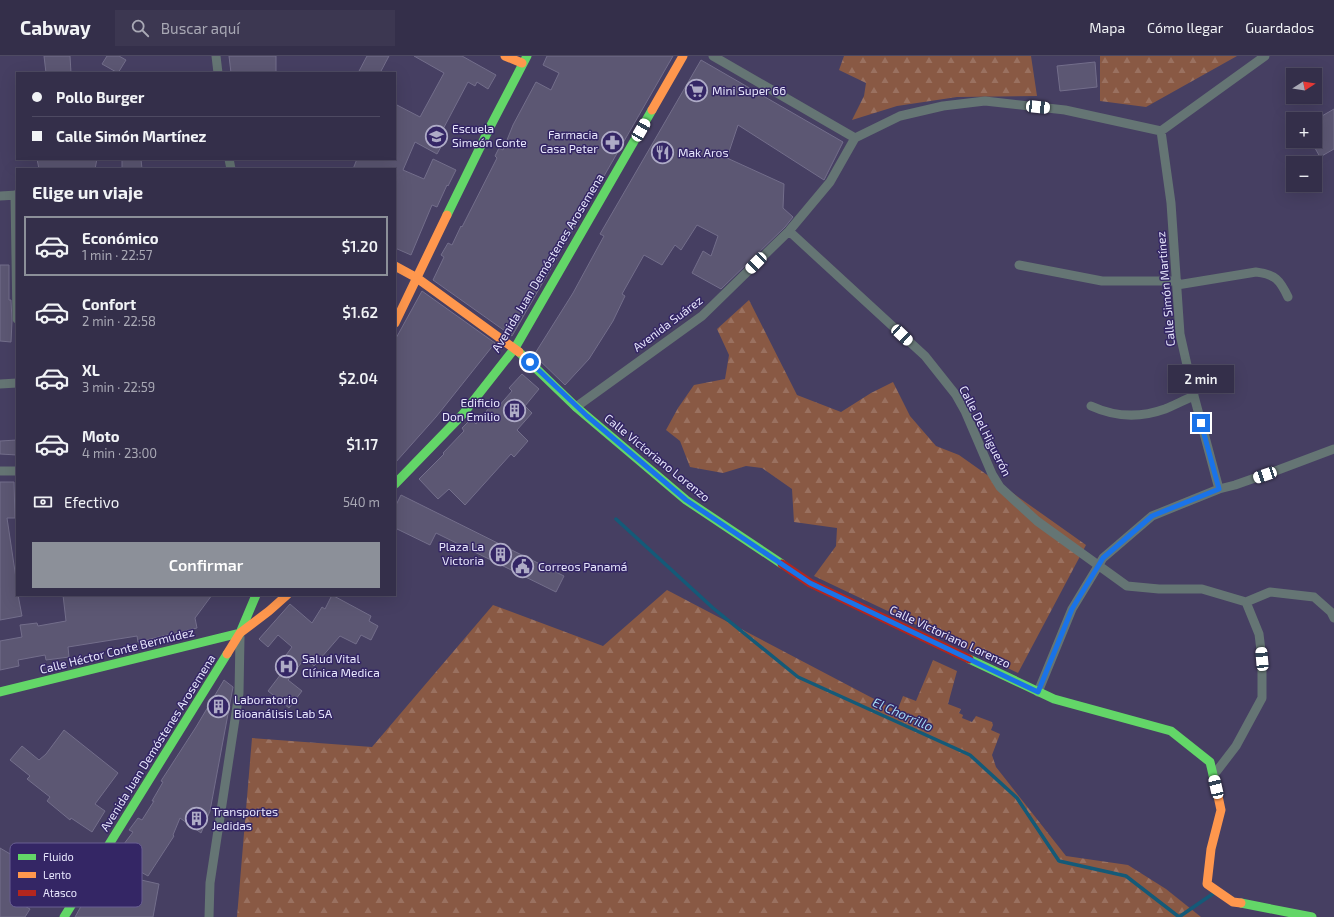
<!DOCTYPE html>
<html lang="es">
<meta charset="utf-8">
<style>
body{margin:0;font-family:"Exo 2",sans-serif;background:#3c3751;color:#f1f3f6;height:100vh;display:flex;flex-direction:column;font-size:15px;white-space:nowrap}
*{box-sizing:border-box;margin:0}
p{font-size:13px;color:#a9a9b5}
.icon{flex:none;width:22px;height:22px;fill:none;stroke:currentColor;stroke-width:2;stroke-linecap:round;stroke-linejoin:round}
.map{position:relative;flex:1;overflow:hidden}
.side{position:absolute;left:16px;top:112px;width:380px;height:428px;display:flex;flex-direction:column;background:#342f4a;border-radius:0px;box-shadow:0 4px 16px #0002,0 0 0 1px #4e4a62}
.side>*{flex:none}
.hud{position:absolute;left:16px;top:16px;width:380px;height:88px;border-radius:0px;box-shadow:0 4px 16px #0002,0 0 0 1px #4e4a62;display:grid;align-content:center;height:88px;padding:0 16px;background:#342f4a}
.needle{width:26px;rotate:78deg}
.fabs{position:absolute;left:1286px;top:12px;display:grid;gap:8px}
.fabs a{display:grid;place-items:center;width:36px;height:36px;border-radius:0px;background:#342f4a;box-shadow:0 4px 16px #0002,0 0 0 1px #4e4a62;font-size:20px}
.end{position:absolute;width:18px;height:18px;margin:-9px;border:5px solid #1a73e8;background:#fff;box-shadow:0 0 0 2px #fff}
.from{border-radius:50%}
.bubble{position:absolute;height:28px;border-radius:0px;background:#342f4a;box-shadow:0 4px 16px #0002,0 0 0 1px #4e4a62;font-size:13px;font-weight:600;line-height:28px;text-align:center}
.car{position:absolute;width:12px;height:24px;margin:-12px -6px;border-radius:5px;box-shadow:0 0 3px 1px #0007;background:linear-gradient(#fff 24%,#345 0 40%,#fff 0 76%,#345 0 86%,#fff 0)}
.hud b{display:flex;align-items:center;gap:14px;height:38px;font-size:15px}
.hud b+b{border-top:1px solid #4e4a62}
.hud i{width:10px;height:10px;background:#f1f3f6}
ul{padding:0;list-style:none}
li{display:flex;align-items:center;gap:12px;height:60px;margin:0 8px 6px;padding:0 8px;border:2px solid transparent;border-radius:0px}
li div{flex:1}
li b{display:block;font-size:15px}
li em{font-style:normal;font-weight:600}
li.active{border-color:#8c9099}
li>.icon{width:36px;height:36px;stroke-width:1.5}
h2{padding:0 16px;font-size:18px;line-height:48px}
.pay{display:flex;align-items:center;gap:10px;height:44px;padding:0 16px;font-size:15px}
.pay p{margin-inline-start:auto}
.primary-button{display:flex;gap:8px;margin-top:auto;padding:8px 16px}
.primary-button a{flex:1;height:46px;border-radius:0px;background:#8c9099;color:#fff;font-size:16px;font-weight:600;line-height:46px;text-align:center}
header{display:flex;align-items:center;gap:24px;box-sizing:border-box;height:56px;padding:0 20px;background:#342f4a;border-bottom:1px solid #4e4a62}
header strong{font-size:19px}
nav{display:flex;gap:22px;margin-inline-start:auto;font-size:14px}
.search{width:280px;height:36px;background:#3c3751;display:flex;align-items:center;gap:10px;box-sizing:border-box;padding:0 14px;border-radius:0px;color:#a9a9b5;font-size:15px}
.map>svg:first-child{display:block}
.forest{fill:url(#forest-firs)}
.lines{fill:none;stroke-linecap:round;stroke-linejoin:round}
.stream{stroke:#145a78;stroke-width:3.5}
.building{fill:#5c5773;stroke:#736e8b}
.street{stroke:#657574;stroke-width:9}
.fast{stroke:#63d668;stroke-width:9}
.slow{stroke:#ff974d;stroke-width:9}
.jam{stroke:#b3261e;stroke-width:9}
.route{stroke:#1a73e8;stroke-width:5}
.labels{text-anchor:middle;stroke-width:3;stroke-linejoin:round;paint-order:stroke}
.poi-label{font-size:12px;fill:#e6e5fc;stroke:#342665;text-anchor:start}
.street-label{font-size:12px;fill:#e6e5fc;stroke:#342665}
.water-label{font-size:13px;font-style:italic;fill:#a2d9f4;stroke:#342665}
.key{fill:#342665;stroke:#695f92;stroke-width:1}
.key-label{font-size:11px;fill:#e6e5fc}
</style>
<header>
<strong>Cabway</strong>
<div class="search"><svg class="icon" aria-label="search" viewBox="0 0 24 24"><circle cx="10" cy="10" r="6"/><path d="M15 15l6 6"/></svg>Buscar aquí</div>
<nav><a>Mapa</a><a>Cómo llegar</a><a>Guardados</a></nav>
</header>
<div class="map">
<svg width="1334" height="861" viewBox="0 0 1334 861">
<defs>
<pattern id="forest-firs" width="22" height="20" patternUnits="userSpaceOnUse"><rect width="22" height="20" fill="#895944"/><path d="M5 1l3.5 6h-7zM16 11l3.5 6h-7z" fill="#9a7160"/></pattern>
</defs>
<rect width="100%" height="100%" fill="#463f62"/>
<path class="forest" d="M844,0H1031L1037,40L957,41L897,50L852,64L864,40L866,27L839,14Z
M1100,0H1237L1146,51L1100,45Z
M749,244L797,339L841,356L871,337L893,326L910,360L936,390L959,399L1086,489L1018,617L814,520L836,490L837,472L794,466L792,433L762,412L746,410L723,417L690,411L680,385L666,374L678,352L694,329L725,323L729,299L717,273Z
M667,534L897,655L903,640L916,645L933,604L957,615L948,648L961,653L959,657L963,659L962,662L972,666L976,660L992,666L993,669L991,674L1000,678L992,699L996,711L1066,800L1128,809L1166,833L1201,861H237L252,682L372,691L493,549L603,590Z"/>
<g class="lines">
<path class="stream" d="M616,463L713,552L798,621L970,699L1017,742L1059,805L1126,820L1179,861
M1179,861L1214,837"/>
</g>
<path class="building" d="M44,0H70L71,17H46Z
M107,0H119L126,4L118,17L102,8Z
M229,0H276V17H231Z
M367,0H389L380,17H358Z
M414,0H462L496,19L488,33L477,26L475,30L468,26L441,77L447,80L437,98L415,86L403,114L424,123L433,103L456,114L448,130L447,129L437,151L432,149L411,199L395,192V113H353L357,103H395V48L420,61L444,17Z
M547,0H673L512,280L433,224L444,201L441,199L448,187L452,189L461,170L462,171L497,102L495,100L499,92L503,94L513,69L536,26L551,34L559,17L543,9Z
M701,4L843,86L824,124L738,69L727,102L784,128L783,152L793,161L785,171L721,233L692,217L703,195L711,200L718,180L697,169L681,194L675,189L662,209L644,199L622,238L625,240L613,265L589,303L565,329L534,299L573,237L604,180L600,178Z
M1095,6L1097,31L1060,35L1057,10Z
M1334,53V93L1320,101L1311,85H1315V64Z
M37,103H97L95,113H39Z
M122,103H141L142,113H122Z
M0,209H9V244H11L12,265L11,286L0,285Z
M422,235L495,287L436,361L395,407V284Z
M522,318L539,333L525,350L532,357L517,374L528,385L514,401L511,398L465,449L449,433L438,443L419,423L444,398L443,397L464,375L462,372L471,363L476,368L493,347L498,351L512,335L509,332Z
M17,384V399L0,398V385Z
M0,426H14L15,462H7L17,529V539H18L22,560L0,564Z
M401,439L564,520L556,536L436,477L430,489L395,472V451Z
M63,539H212L195,562L197,572L138,586L137,580L68,591L69,601L46,604L45,599L18,604L19,610L0,614V585L22,581L20,569L37,567L38,570L66,565Z
M332,539L371,560L369,565L378,570L371,584L361,579L356,588L340,580L314,610L305,602L288,624L302,635L289,652L268,635L281,618L275,614L292,591L278,579L268,591L259,583L290,548L312,567L322,551L325,553Z
M224,624L233,631L210,755L201,777L180,762L173,779L174,780L148,820L114,801L133,776L129,774L138,762L142,764L154,745H152L163,726L161,725L196,671Z
M64,674L118,717L95,748L105,755L92,776L71,762L70,764L47,745L50,741L27,723L30,720L10,704L22,690L39,704L46,698Z
M0,792L41,816L23,849L30,853L25,861H0Z
M110,817L159,828L153,861H75L84,845L90,849Z"/>
<g class="lines">
<path class="street" d="M216,0L218,17
M713,0L855,82
M1161,75L1171,147L1180,278L1194,340L1219,433
M855,82L900,60L943,50L985,45L1065,54L1161,75L1265,0
M229,103L231,113
M15,139L17,263
M0,140L17,139
M789,175L925,300L956,339L965,355L992,418L1000,431L1037,465L1127,530L1159,533H1202L1246,546L1259,578L1262,603V642L1236,690L1213,720
M1019,209L1102,225H1177
M1177,229L1256,216C1275,218 1280,224 1288,241
M0,328L17,327
M1091,350C1115,361 1140,362 1165,353C1175,349 1184,344 1194,340
M576,351L702,260L789,175L830,126L855,82
M0,415H17
M1246,546L1270,536L1314,541L1331,556L1334,562
M1038,636L1072,553L1103,502L1152,460L1219,433L1235,429L1278,414L1334,393
M209,861L210,827L239,637L240,581"/>
<path class="fast" d="M447,159L490,71L527,0
M519,296L576,351L686,444L782,508
M395,428L463,358L515,292L652,54
M240,577L256,539
M969,603L1054,643L1171,675L1210,706L1218,740
M0,636L240,577
M1241,847L1312,861
M64,861L227,598"/>
<path class="slow" d="M505,0L522,7
M652,54L683,0
M395,210L417,222L519,296
M395,267L447,159
M227,598L240,577L269,555L287,539
M1218,740L1221,754L1211,793L1207,828L1233,846L1241,847"/>
<path class="jam" d="M782,508L810,527L969,603"/>
</g>
<g class="lines">
<path class="route" d="M530,306L587,360L686,444L810,527L1038,636L1072,553L1103,502L1152,460L1219,433L1201,367"/>
</g>
<defs>
<symbol id="supermarket-ring" viewBox="-11 -11 22 22"><circle r="9.5" fill="#342665" stroke="#aeabc6" stroke-width="1.5"/><path d="M-6-5.5h2.5l.6 2H6L4.5 2H-2.5L-4.4-4H-6ZM-1.5 3.2a1.3 1.3 0 1 0 .1 0ZM3 3.2a1.3 1.3 0 1 0 .1 0Z" fill="#aeabc6"/></symbol>
<symbol id="school-ring" viewBox="-11 -11 22 22"><circle r="9.5" fill="#342665" stroke="#aeabc6" stroke-width="1.5"/><path d="M0-5L7-2L0 1L-7-2ZM-4 1L0 2.5L4 1V4Q0 6-4 4Z" fill="#aeabc6"/></symbol>
<symbol id="pharmacy-ring" viewBox="-11 -11 22 22"><circle r="9.5" fill="#342665" stroke="#aeabc6" stroke-width="1.5"/><path d="M-2-6h4v4h4v4h-4v4h-4v-4h-4v-4h4Z" fill="#aeabc6"/></symbol>
<symbol id="restaurant-ring" viewBox="-11 -11 22 22"><circle r="9.5" fill="#342665" stroke="#aeabc6" stroke-width="1.5"/><path d="M-5-6h1v4h1v-4h1v4h1v-4h1v5L-1.5 .5V6h-2V.5L-5-1ZM5-6V6H3V1.5H1.5Q1.5-4 5-6Z" fill="#aeabc6"/></symbol>
<symbol id="building-ring" viewBox="-11 -11 22 22"><circle r="9.5" fill="#342665" stroke="#aeabc6" stroke-width="1.5"/><path d="M-4-6H4V6H1V3H-1V6H-4ZM-2.5-4.3h1.7v1.8h-1.7ZM.8-4.3h1.7v1.8H.8ZM-2.5-1h1.7V.8h-1.7ZM.8-1h1.7V.8H.8Z" fill="#aeabc6"/></symbol>
<symbol id="civic-ring" viewBox="-11 -11 22 22"><circle r="9.5" fill="#342665" stroke="#aeabc6" stroke-width="1.5"/><path d="M-.6-6.5H3V-4.5H.6V-3L4-1V1h2V6H-6V1h2V-1L-.6-3ZM-1.2 2.5V6h2.4V2.5Z" fill="#aeabc6"/></symbol>
<symbol id="hospital-ring" viewBox="-11 -11 22 22"><circle r="9.5" fill="#342665" stroke="#aeabc6" stroke-width="1.5"/><path d="M-5-5h3v3.5h4V-5h3V5h-3V1.5h-4V5h-3Z" fill="#aeabc6"/></symbol>
</defs>
<g fill-rule="evenodd">
<use href="#supermarket-ring" x="684" y="22" width="25" height="25"/>
<use href="#school-ring" x="424" y="68" width="25" height="25"/>
<use href="#pharmacy-ring" x="600" y="74" width="25" height="25"/>
<use href="#restaurant-ring" x="650" y="84" width="25" height="25"/>
<use href="#building-ring" x="502" y="342" width="25" height="25"/>
<use href="#building-ring" x="488" y="486" width="25" height="25"/>
<use href="#civic-ring" x="510" y="498" width="25" height="25"/>
<use href="#hospital-ring" x="274" y="598" width="25" height="25"/>
<use href="#building-ring" x="206" y="638" width="25" height="25"/>
<use href="#building-ring" x="184" y="750" width="25" height="25"/>
</g>
<g class="labels">
<g class="poi-label">
<text x="712" y="39">Mini Super 66</text>
<text x="452" y="77">Escuela<tspan x="452" dy="14">Simeón Conte</tspan></text>
<text x="598" y="83" text-anchor="end">Farmacia<tspan x="598" dy="14">Casa Peter</tspan></text>
<text x="678" y="101">Mak Aros</text>
<text x="500" y="351" text-anchor="end">Edificio<tspan x="500" dy="14">Don Emilio</tspan></text>
<text x="484" y="495" text-anchor="end">Plaza La<tspan x="484" dy="14">Victoria</tspan></text>
<text x="538" y="515">Correos Panamá</text>
<text x="302" y="607">Salud Vital<tspan x="302" dy="14">Clínica Medica</tspan></text>
<text x="234" y="648">Laboratorio<tspan x="234" dy="14">Bioanálisis Lab SA</tspan></text>
<text x="212" y="760">Transportes<tspan x="212" dy="14">Jedidas</tspan></text>
</g>
<g class="street-label">
<text transform="translate(548 207) rotate(-59)" y="4">Avenida Juan Demóstenes Arosemena</text>
<text transform="translate(1166 233) rotate(-95)" y="4">Calle Simón Martínez</text>
<text transform="translate(668 268) rotate(-37)" y="4">Avenida Suárez</text>
<text transform="translate(985 375) rotate(63)" y="4">Calle Del Higuerón</text>
<text transform="translate(657 402) rotate(39)" y="4">Calle Victoriano Lorenzo</text>
<text transform="translate(950 581) rotate(25)" y="4">Calle Victoriano Lorenzo</text>
<text transform="translate(117 595) rotate(-14)" y="4">Calle Héctor Conte Bermúdez</text>
<text transform="translate(158 687) rotate(-58)" y="4">Avenida Juan Demóstenes Arosemena</text>
</g>
<g class="water-label">
<text transform="translate(903 658) rotate(24)" y="5">El Chorrillo</text>
</g>
</g>
<rect x="10" y="787" width="132" height="64" rx="6" class="key"/>
<rect x="18" y="798" width="18" height="6" fill="#63d668"/>
<rect x="18" y="816" width="18" height="6" fill="#ff974d"/>
<rect x="18" y="834" width="18" height="6" fill="#b3261e"/>
<g class="key-label">
<text x="43" y="805">Fluido</text>
<text x="43" y="823">Lento</text>
<text x="43" y="841">Atasco</text>
</g>
</svg>
<div class="fabs">
<a><svg class="needle" viewBox="-14 -14 28 28"><path d="M0-13l5 13h-10z" fill="#e53935"/><path d="M0 13l5-13h-10z" fill="#a9a9b5"/></svg></a>
<a>+</a>
<a>−</a>
</div>
<i class="end from" style="left:530px;top:306px"></i>
<i class="end" style="left:1201px;top:367px"></i>
<div class="bubble" style="left:1168px;top:309px;width:66px">2 min</div>
<i class="car" style="left:1038px;top:51px;rotate:96deg"></i>
<i class="car" style="left:641px;top:74px;rotate:30deg"></i>
<i class="car" style="left:756px;top:207px;rotate:225deg"></i>
<i class="car" style="left:902px;top:279px;rotate:133deg"></i>
<i class="car" style="left:1265px;top:419px;rotate:251deg"></i>
<i class="car" style="left:1262px;top:603px;rotate:355deg"></i>
<i class="car" style="left:1216px;top:731px;rotate:347deg"></i>
<div class="hud">
<b><i class="from"></i>Pollo Burger</b>
<b><i></i>Calle Simón Martínez</b>
</div>
<section class="side">
<h2>Elige un viaje</h2>
<ul>
<li class="active"><svg class="icon" aria-label="car" viewBox="0 0 24 24"><path d="M5 17H2v-5l4-1 3-4h7l3 4 3 1v5h-3M9 17h6M6 11h13"/><circle cx="7" cy="17" r="2"/><circle cx="17" cy="17" r="2"/></svg><div><b>Económico</b><p>1 min · 22:57</p></div><em>$1.20</em></li>
<li><svg class="icon" aria-label="car" viewBox="0 0 24 24"><path d="M5 17H2v-5l4-1 3-4h7l3 4 3 1v5h-3M9 17h6M6 11h13"/><circle cx="7" cy="17" r="2"/><circle cx="17" cy="17" r="2"/></svg><div><b>Confort</b><p>2 min · 22:58</p></div><em>$1.62</em></li>
<li><svg class="icon" aria-label="car" viewBox="0 0 24 24"><path d="M5 17H2v-5l4-1 3-4h7l3 4 3 1v5h-3M9 17h6M6 11h13"/><circle cx="7" cy="17" r="2"/><circle cx="17" cy="17" r="2"/></svg><div><b>XL</b><p>3 min · 22:59</p></div><em>$2.04</em></li>
<li><svg class="icon" aria-label="car" viewBox="0 0 24 24"><path d="M5 17H2v-5l4-1 3-4h7l3 4 3 1v5h-3M9 17h6M6 11h13"/><circle cx="7" cy="17" r="2"/><circle cx="17" cy="17" r="2"/></svg><div><b>Moto</b><p>4 min · 23:00</p></div><em>$1.17</em></li>
</ul>
<div class="pay"><svg class="icon" aria-label="cash" viewBox="0 0 24 24"><path d="M3 7h18v10H3z"/><circle cx="12" cy="12" r="2"/></svg>Efectivo<p>540 m</p></div>
<div class="primary-button"><a>Confirmar</a></div>
</section>
</div>
